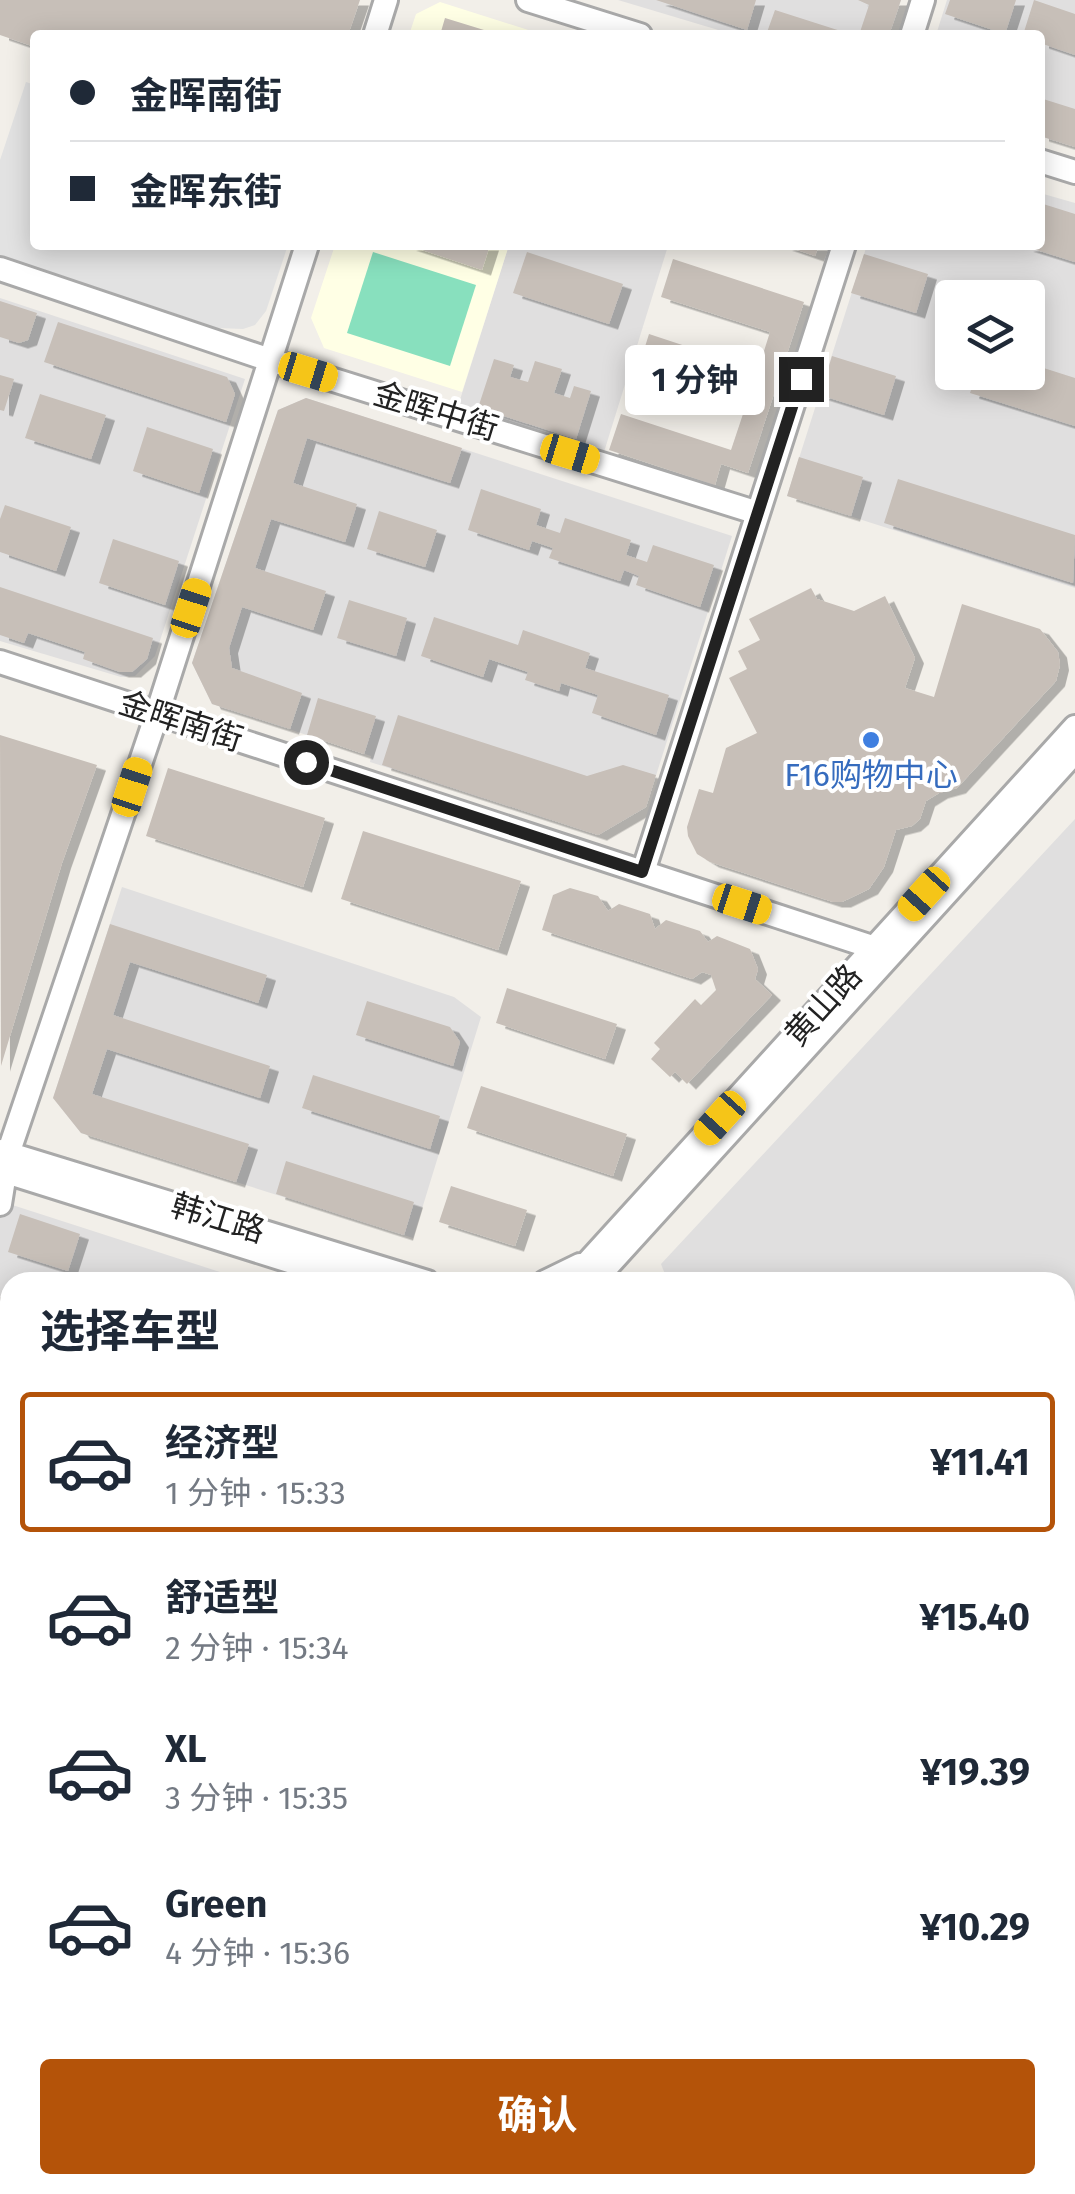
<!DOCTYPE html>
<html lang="zh">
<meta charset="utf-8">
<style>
body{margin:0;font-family:"Fira Sans","Noto Sans SC",sans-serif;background:#f2f2f3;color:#1f2937;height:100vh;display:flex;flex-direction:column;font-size:38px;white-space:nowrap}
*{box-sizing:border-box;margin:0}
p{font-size:32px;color:#747a83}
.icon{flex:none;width:55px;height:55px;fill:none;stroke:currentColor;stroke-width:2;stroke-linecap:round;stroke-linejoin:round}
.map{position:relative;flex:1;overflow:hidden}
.side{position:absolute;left:0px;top:1272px;width:1075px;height:922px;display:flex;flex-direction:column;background:#fff;border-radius:30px 30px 0 0;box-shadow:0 5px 25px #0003}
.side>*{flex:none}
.top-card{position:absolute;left:30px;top:30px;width:1015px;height:220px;border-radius:10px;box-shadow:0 5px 25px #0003;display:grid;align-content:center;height:220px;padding:0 40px;background:#fff}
.controls{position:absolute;left:935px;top:280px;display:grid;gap:20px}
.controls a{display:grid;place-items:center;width:110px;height:110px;border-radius:10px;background:#fff;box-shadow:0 5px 25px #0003;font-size:50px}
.end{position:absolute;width:45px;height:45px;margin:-22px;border:12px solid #222;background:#fff;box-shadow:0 0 0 5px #fff}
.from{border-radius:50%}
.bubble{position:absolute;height:70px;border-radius:10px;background:#fff;box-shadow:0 5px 25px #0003;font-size:32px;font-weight:700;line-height:70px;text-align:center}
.car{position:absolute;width:30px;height:60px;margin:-30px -15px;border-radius:12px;box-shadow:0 0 8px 2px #0007;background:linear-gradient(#f5c518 24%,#345 0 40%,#f5c518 0 76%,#345 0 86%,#f5c518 0)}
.top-card b{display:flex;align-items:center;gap:35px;height:95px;font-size:38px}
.top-card b+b{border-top:2px solid #e0e1e3}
.top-card i{width:25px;height:25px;background:#1f2937}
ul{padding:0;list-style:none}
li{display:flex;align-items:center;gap:30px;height:140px;margin:0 20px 15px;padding:0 20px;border:5px solid transparent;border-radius:10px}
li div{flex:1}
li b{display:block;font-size:38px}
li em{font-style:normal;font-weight:700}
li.active{border-color:#b45309}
li>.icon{width:90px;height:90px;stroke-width:1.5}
h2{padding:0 40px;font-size:45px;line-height:120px}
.cta{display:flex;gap:20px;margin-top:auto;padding:20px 40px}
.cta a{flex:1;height:115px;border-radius:10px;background:#b45309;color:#fff;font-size:40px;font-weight:700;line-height:115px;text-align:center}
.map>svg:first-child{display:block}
.residential{fill:#e0dfdf;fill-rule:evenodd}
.education{fill:#ffffe5}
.pitch{fill:#88e0be}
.parking{fill:#e2e2e2}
.building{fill:#c7bfb8;filter:url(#shadow)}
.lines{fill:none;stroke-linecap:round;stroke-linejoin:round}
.minor-casing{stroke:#a9a9a9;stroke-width:28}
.minor{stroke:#fff;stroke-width:22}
.route{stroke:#222;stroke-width:12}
.shop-dot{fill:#3f7fe0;stroke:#fff;stroke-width:4}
.labels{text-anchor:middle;stroke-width:8;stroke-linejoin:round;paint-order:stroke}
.street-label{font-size:32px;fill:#222;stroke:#fff}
.shop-label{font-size:32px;fill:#366cbe;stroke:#fff}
</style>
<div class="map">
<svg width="1075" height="2194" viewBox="0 0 1075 2194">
<defs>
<filter id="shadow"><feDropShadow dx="9" dy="5.5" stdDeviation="0" flood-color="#0004"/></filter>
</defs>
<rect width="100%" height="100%" fill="#f2efe9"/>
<path class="residential" d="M618,0H901L889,35H735Z
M947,0H1075V147L1040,136V35H936Z
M1040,193L1075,203V588L787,496L867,245H1040ZM952,298H1028V372H952Z
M509,245L668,246L604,452L458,406Z
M0,298L245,379L155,656L135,676L121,677L0,641Z
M306,398L732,536L646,807L598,835L370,762L371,756L212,704L192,663L278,410Z
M1075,819V1451L1065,1448V1282H668L661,1264Z
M122,887L454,997L481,1017L413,1238L81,1133L53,1098Z
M0,1201L251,1282H10V1831L0,1842Z
M1065,1587L1075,1590V2194H623L595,2185H1065Z
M0,2103L10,2106V2185H253L280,2194H0Z"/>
<path class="education" d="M440,2L544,35H409L416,14Z
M335,245H509L462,392L324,348L311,318Z"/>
<path class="pitch" d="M373,252L476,285L450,366L347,333Z"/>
<path class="parking" d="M26,82L35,85V245H288L266,311L255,325L243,329L218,328L0,255V160Z"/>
<path class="building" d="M0,0H360L348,35H35V47L0,35Z
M656,0H756L747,30Z
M901,0L889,35H859L869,5L858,0Z
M950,0H1016L1005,34L945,14Z
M1034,0L1075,14V55L1040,43V35H1023Z
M775,10L850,34L849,35H766Z
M445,18L497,34V35H440Z
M1040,98L1075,109V147L1040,136Z
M1040,203L1075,214V262L1024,246L1040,245Z
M407,245H490L482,270Z
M783,245H819L815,256Z
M527,252L623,284L609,324L513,293Z
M864,254L928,274L916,313L851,293Z
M673,259L804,302L748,473L721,464L715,485L609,450L621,414L731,450L744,411L636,375L649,334L758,370L770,332L661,297Z
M0,301L37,313L28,340L19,343L0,337Z
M58,322L227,377L235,394L226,422L44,362Z
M832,356L896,376L884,415L820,395Z
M494,359L514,365L510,377L528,382L535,361L562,369L554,393L570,398L574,386L591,391L576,439L478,408Z
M1028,363L1075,378V426L970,393L977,372H1028Z
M0,375L14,379L4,411L0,410Z
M40,394L106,415L91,459L25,438Z
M306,398L462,448L450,483L307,438L293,483L357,504L345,542L271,519L255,568L326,591L313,630L242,607L229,648L232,668L302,693L290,729L212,704L192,663L278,410Z
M147,427L213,449L199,493L133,471Z
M799,457L863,477L851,516L787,496Z
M898,479L1075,535L1073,583L884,523Z
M481,489L541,509L536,525L560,533L565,518L631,540L626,555L647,562L653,545L714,565L700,607L636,585L639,576L624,570L620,581L549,558L553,548L532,541L529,550L468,530Z
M5,505L71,527L56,571L0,552V519Z
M379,511L437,530L425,567L367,549Z
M113,539L179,561L165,605L99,583Z
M0,587L153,638L147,659L132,672H120L83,659L85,652L28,633L24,643L0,635Z
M811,588L817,599L854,611L885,596L915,658L905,688L934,697L962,604L1040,629L1058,652L1060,665L1056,681L957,788L939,793L926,801L920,819L912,826L896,830L884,867L869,889L842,902H833L710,862L697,854L688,836L687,827L699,789L713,793L726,748L757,733L729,678L747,669L738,651L760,640L749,619Z
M349,600L407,618L396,656L337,638Z
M434,617L518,645L523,630L590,653L585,668L669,695L656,735L592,713L598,695L561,683L559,691L525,680L528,672L489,659L483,677L421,656Z
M318,698L376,716L364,754L307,735Z
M398,715L587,776L623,765L656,775L646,807L598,835L382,765Z
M0,735L97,765L62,863L1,1066Z
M168,768L325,818L303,887L146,836Z
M363,831L521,881L498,950L341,899Z
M570,888L598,896L608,911L619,904L650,914L655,929L666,920L700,931L708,942L717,936L750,949L758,969L755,979L772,995L687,1084L675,1072L670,1077L651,1059L660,1049L654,1043L695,999L701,1005L716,990L711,975L702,972L692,979L542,930L553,895Z
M110,924L267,975L258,1003L130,962L113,1015L270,1066L260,1098L107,1049L92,1094L249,1144L236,1182L81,1133L53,1098Z
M507,988L617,1024L605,1059L496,1023Z
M367,1001L450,1027L460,1042L453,1066L356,1035Z
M313,1075L440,1116L430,1149L302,1108Z
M481,1086L627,1134L613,1176L467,1128Z
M286,1161L414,1202L404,1235L276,1194Z
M451,1186L527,1210L515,1246L439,1222Z
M20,1214L80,1234L68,1271L8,1252Z
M0,1297L10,1301V1342L0,1339Z
M0,1384L10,1387V1428L0,1425Z
M7,1512L10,1513V1556L0,1553V1532Z
M1065,1587L1075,1590V1670L1065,1667Z
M10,1659V1694L0,1691Z
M0,1735L10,1739V1783L0,1780Z
M1068,1848L1075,1850V1899L1065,1895V1857Z
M0,2124L10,2128V2170L0,2167Z
M1065,2168L1075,2171V2194H982L985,2185H1065Z
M72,2185H161L186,2193L75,2194L69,2192Z
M692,2185H720L717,2194Z
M812,2185H836L861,2194H809Z"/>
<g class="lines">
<defs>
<path id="minor" d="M528,0L640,35
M375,35L386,0
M912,35L923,0
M1040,161L1075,172
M0,269L270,360L758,513
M0,662L875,948
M643,872L844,245
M0,1151L427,1282
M0,1170L356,1282
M0,1204L8,1154L157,714L307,245
M545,1282L580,1265
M570,1282L1075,727
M593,1282L1075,752
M1065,1485L1075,1488
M1065,1516L1075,1519
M0,1634L10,1637
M0,1894L10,1883
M0,1924L10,1913
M0,1940L10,1943
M0,2045L10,2049
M426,2185L453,2194
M502,2194L505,2185"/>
</defs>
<use href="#minor" class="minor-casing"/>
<use href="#minor" class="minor"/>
</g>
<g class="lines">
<path class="route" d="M306,762L642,872L801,379"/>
</g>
<circle class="shop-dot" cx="871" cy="740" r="10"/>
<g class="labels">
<g class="street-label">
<text transform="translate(436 411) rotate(17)" y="11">金晖中街</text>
<text transform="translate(181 721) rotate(18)" y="11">金晖南街</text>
<text transform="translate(823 1005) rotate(-48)" y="11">黄山路</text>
<text transform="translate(218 1218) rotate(17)" y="11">韩江路</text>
</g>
<g class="shop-label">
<text x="871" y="786">F16购物中心</text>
</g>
</g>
</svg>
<div class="controls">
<a><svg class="icon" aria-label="layers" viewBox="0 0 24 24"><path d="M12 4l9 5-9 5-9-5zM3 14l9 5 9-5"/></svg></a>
</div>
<i class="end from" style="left:306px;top:762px"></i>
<i class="end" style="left:801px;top:379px"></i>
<div class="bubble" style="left:625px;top:345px;width:140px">1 分钟</div>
<i class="car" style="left:308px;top:372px;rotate:107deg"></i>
<i class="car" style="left:570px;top:454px;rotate:107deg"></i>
<i class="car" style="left:191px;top:608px;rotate:18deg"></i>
<i class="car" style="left:132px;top:787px;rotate:18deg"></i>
<i class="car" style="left:924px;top:894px;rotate:222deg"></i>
<i class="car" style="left:742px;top:904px;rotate:108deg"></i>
<i class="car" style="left:720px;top:1118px;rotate:222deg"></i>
<div class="top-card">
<b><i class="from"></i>金晖南街</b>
<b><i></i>金晖东街</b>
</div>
<section class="side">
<h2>选择车型</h2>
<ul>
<li class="active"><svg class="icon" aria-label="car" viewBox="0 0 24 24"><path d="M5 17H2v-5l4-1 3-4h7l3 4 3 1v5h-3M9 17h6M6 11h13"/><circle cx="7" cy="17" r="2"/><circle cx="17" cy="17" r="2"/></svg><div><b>经济型</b><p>1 分钟 · 15:33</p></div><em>¥11.41</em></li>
<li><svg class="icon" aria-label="car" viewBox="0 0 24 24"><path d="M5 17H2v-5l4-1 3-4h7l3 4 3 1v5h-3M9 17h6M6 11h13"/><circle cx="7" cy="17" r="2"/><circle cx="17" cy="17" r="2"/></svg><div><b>舒适型</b><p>2 分钟 · 15:34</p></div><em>¥15.40</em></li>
<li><svg class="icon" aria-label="car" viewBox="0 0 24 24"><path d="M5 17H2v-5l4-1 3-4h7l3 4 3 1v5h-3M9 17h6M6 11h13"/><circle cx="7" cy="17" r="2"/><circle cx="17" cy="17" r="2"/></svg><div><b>XL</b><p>3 分钟 · 15:35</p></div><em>¥19.39</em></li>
<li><svg class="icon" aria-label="car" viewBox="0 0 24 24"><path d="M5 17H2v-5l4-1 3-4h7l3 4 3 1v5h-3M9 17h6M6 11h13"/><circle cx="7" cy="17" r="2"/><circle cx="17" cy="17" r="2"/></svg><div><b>Green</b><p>4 分钟 · 15:36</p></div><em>¥10.29</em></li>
</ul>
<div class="cta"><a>确认</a></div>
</section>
</div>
